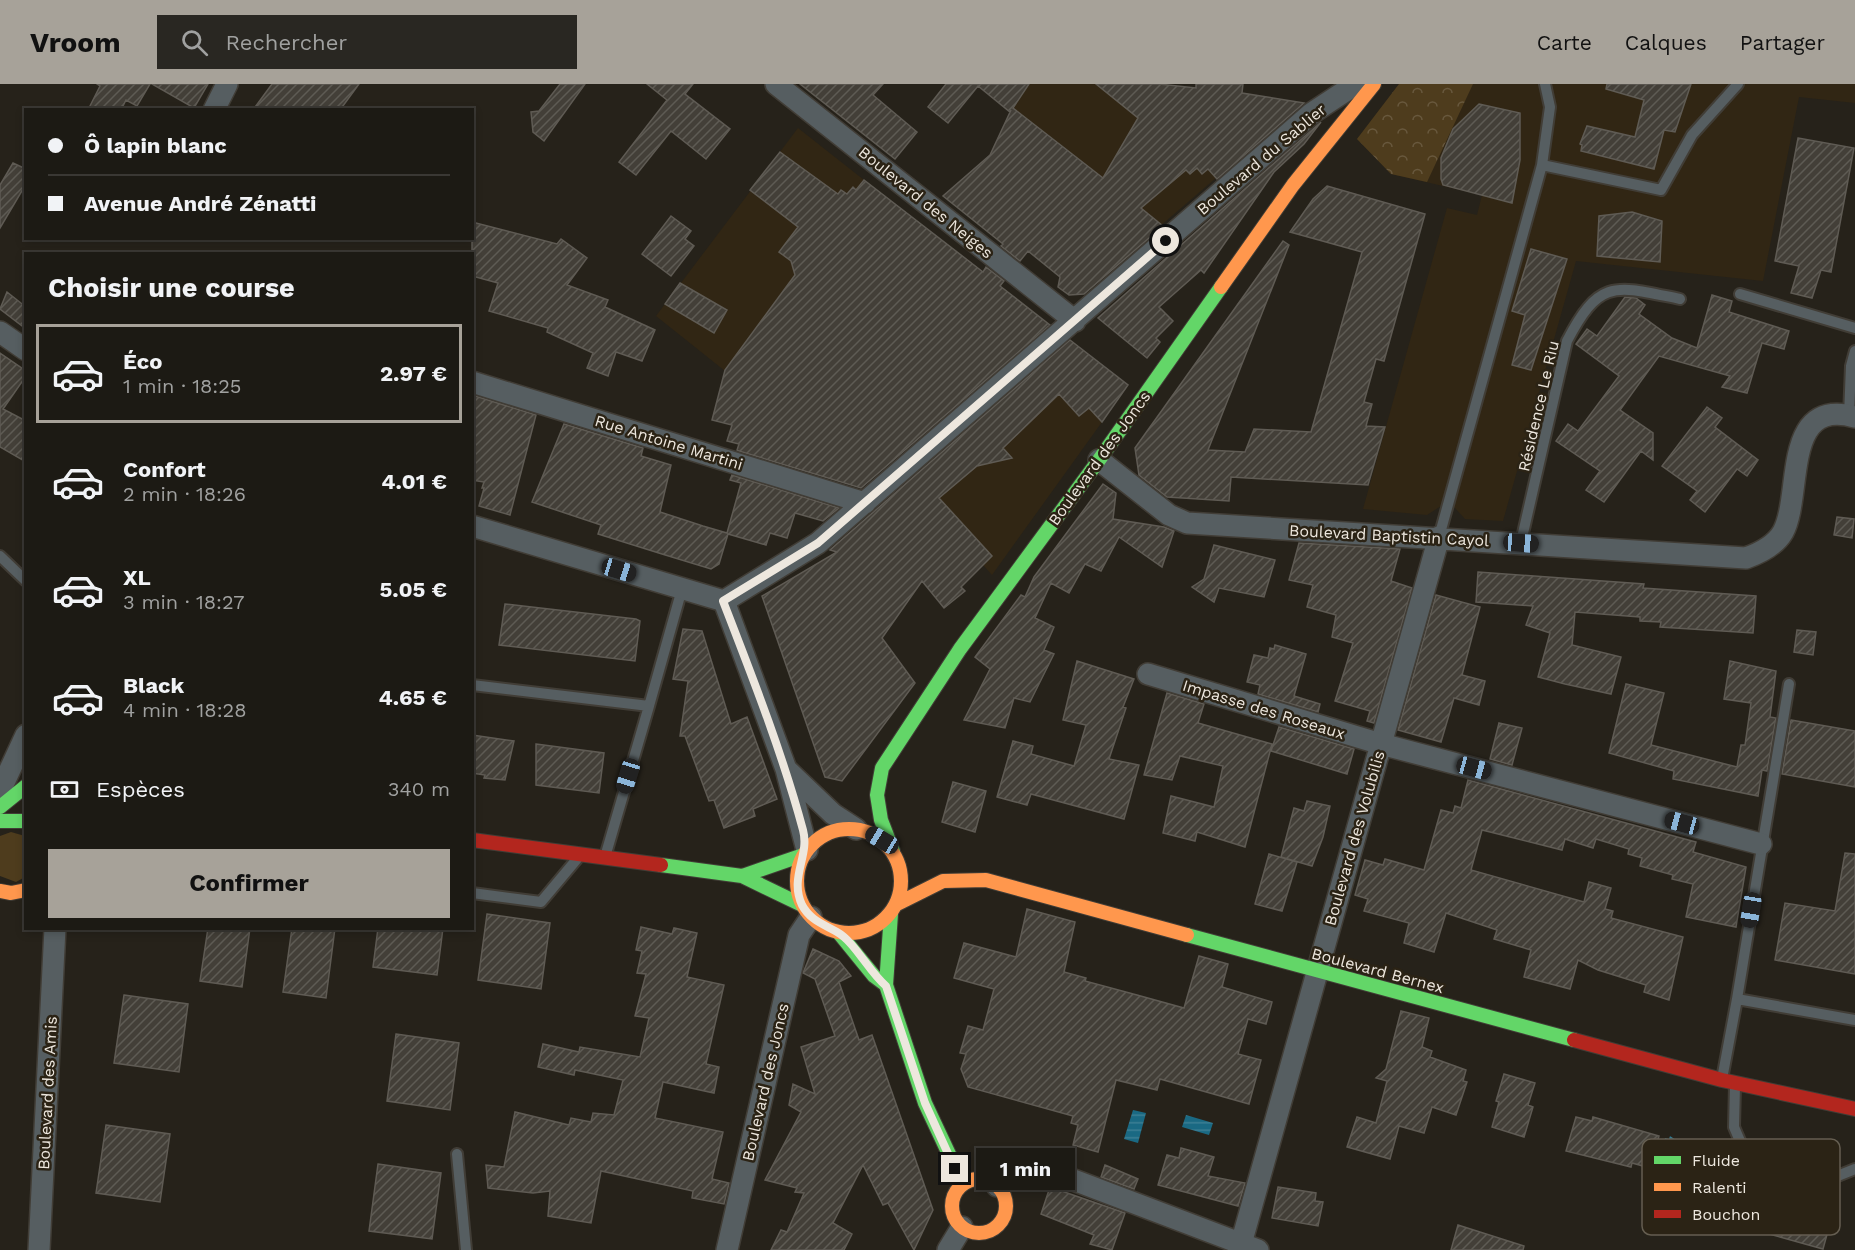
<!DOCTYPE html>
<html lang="fr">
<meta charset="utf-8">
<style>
body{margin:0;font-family:"Work Sans",sans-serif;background:#292722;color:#f1f3f6;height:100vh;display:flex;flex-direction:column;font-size:22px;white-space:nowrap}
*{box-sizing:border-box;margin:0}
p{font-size:20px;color:#a0a1a0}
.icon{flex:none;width:33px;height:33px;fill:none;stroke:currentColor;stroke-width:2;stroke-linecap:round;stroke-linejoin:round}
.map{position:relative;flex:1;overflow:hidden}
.panel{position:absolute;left:24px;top:168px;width:450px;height:678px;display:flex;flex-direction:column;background:#1c1a14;border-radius:0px;box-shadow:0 3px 9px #0003,0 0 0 2px #3a3834}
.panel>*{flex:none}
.guide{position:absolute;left:24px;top:24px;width:450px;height:132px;border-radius:0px;box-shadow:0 3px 9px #0003,0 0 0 2px #3a3834;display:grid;align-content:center;height:132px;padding:0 24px;background:#1c1a14}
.end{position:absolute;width:27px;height:27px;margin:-14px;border:8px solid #ede7de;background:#111;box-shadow:0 0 0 3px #111}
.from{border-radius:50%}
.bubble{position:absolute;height:42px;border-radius:0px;background:#1c1a14;box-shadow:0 3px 9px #0003,0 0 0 2px #3a3834;font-size:20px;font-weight:700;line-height:42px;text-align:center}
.car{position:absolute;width:18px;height:36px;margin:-18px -9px;border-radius:8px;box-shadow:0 0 4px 2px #0007;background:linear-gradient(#222 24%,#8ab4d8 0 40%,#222 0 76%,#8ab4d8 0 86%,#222 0)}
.guide b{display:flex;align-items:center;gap:21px;height:57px;font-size:22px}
.guide b+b{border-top:2px solid #3a3834}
.guide i{width:15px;height:15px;background:#f1f3f6}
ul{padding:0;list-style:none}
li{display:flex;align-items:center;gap:18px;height:99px;margin:0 12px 9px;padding:0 12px;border:3px solid transparent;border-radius:0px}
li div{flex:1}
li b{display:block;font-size:22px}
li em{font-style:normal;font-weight:700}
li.active{border-color:#a7a299}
li>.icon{width:54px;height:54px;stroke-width:1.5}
h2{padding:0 24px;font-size:27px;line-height:72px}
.pay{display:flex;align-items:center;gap:15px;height:66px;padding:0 24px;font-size:22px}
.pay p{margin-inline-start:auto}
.cta{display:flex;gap:12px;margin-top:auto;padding:12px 24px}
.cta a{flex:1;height:69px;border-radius:0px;background:#a7a299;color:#111;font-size:24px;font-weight:700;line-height:69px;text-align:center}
header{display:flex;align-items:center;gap:36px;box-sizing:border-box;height:84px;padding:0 30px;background:#a7a299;color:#111}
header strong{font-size:28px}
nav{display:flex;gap:33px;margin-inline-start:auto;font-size:21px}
.search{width:420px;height:54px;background:#292722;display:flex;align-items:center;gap:15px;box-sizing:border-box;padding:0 21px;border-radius:0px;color:#a0a1a0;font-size:22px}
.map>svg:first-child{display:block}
.built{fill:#312614}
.grass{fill:#4e3c1d}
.park{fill:url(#park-crowns)}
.water{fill:url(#water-rules)}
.building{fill:url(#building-hatch);stroke:#5f5b54;stroke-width:1.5}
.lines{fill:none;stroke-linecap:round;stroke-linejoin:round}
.lane-casing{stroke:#413d36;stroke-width:14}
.street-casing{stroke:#413d36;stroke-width:24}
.fast-casing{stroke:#413d36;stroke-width:16}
.slow-casing{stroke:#413d36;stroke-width:16}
.jam-casing{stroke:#413d36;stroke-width:16}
.lane{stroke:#565e61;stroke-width:10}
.street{stroke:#565e61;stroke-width:21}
.fast{stroke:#63d668;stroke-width:14}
.slow{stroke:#ff974d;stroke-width:14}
.jam{stroke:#b3261e;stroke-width:14}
.route{stroke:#ede7de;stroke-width:8}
.labels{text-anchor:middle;stroke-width:5;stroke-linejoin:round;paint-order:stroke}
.street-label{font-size:16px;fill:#ede7de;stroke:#2b2315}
.key{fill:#2b2315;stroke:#655e51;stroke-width:1.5}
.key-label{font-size:16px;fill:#ede7de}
</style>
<header>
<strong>Vroom</strong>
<div class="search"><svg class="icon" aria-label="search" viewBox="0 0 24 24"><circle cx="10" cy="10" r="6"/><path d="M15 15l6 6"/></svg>Rechercher</div>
<nav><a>Carte</a><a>Calques</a><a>Partager</a></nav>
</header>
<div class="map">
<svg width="1855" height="1166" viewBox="0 0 1855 1166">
<defs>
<pattern id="park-crowns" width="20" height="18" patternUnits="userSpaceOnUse" patternTransform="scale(1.5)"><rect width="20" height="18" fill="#4e3c1d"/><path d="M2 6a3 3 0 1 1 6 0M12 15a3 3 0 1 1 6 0" fill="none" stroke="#68583d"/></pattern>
<pattern id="water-rules" width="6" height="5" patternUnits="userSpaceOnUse" patternTransform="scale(1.5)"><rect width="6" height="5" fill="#1a6983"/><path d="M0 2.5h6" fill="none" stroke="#3c7e94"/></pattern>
<pattern id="building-hatch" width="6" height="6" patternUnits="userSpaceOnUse" patternTransform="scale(1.5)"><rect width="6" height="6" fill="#433f38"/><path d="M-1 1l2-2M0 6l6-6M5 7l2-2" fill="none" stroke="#5e5b54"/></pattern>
</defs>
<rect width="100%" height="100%" fill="#26221a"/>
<path class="built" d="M1029,0H1140L1139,4L1216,94L1130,168L1009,32Z
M1399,0H1855V19L1799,13L1763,197L1576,177L1503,437L1465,435L1455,424L1447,423L1441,422L1427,431L1363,425L1447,124L1477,131L1482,111L1391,90L1357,55Z
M798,44L864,96L725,287L656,232Z
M1050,281L1102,338L992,491L912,401Z"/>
<path class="grass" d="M11,748L25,752V793L16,798L0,792V752Z"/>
<path class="park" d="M1399,0H1473L1427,98L1391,90L1357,55Z"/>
<path class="water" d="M1133,1026L1146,1029L1138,1059L1124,1055Z
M1186,1031L1213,1039L1209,1051L1182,1043Z
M1670,1052L1679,1058L1671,1085L1657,1081L1665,1054L1669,1055Z"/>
<path class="building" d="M97,0H150L137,22L126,16L121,26H88L100,2Z
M152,0H208L194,24Z
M272,0H359L340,26H253Z
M560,0H585L544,57L533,48L531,28L539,27Z
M647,0H693L685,10L730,45L706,75L671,47L636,91L619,78L667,16Z
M800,0H883L873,11L917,48L895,75Z
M946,0H1029L1013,24L1103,94L1138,34L1096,0H1159L1196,4V0H1243L1242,9L1304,19L1217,95L1208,85L1202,90L1197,84L1190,90L1186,86L1141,124L1163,142L1084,210L1069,211L1058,203L1060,193L1028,167L1020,177L1001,162L1003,160L943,112L990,71L1011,26L1010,28L978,2L948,39L928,23Z
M1607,0H1691L1675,48L1664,46L1654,85L1581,67L1582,61L1580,60L1587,42L1635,53L1644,16L1606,5Z
M1479,20L1520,29V76L1512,119L1443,101L1441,95V74L1453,45Z
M1321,38L1304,60L1274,88L1204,189L1201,186L1159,223L1173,237L1156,254L1160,258L1147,274L1098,234Z
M1798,54L1854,64L1831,188L1821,186L1812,214L1791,209L1799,182L1775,177Z
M780,68L838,110L841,106L847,110L853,103L856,106L864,96L983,188L986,183L1004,197L1000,202L1050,241L861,404L739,367L737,366L739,360L727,357L732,341L712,336L725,286L795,191L791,177L779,168L798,143L750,106Z
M13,79L26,85V100L0,144V101Z
M1327,102L1425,130L1384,277L1376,275L1364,318L1372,320L1366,342L1385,343L1368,401L1231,393L1229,417L1167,413L1139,391L1135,364L1283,157L1289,161L1208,366L1245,368L1254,345L1311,348L1362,168L1290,148L1313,115Z
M1632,128L1662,137L1660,178L1597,172L1599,132Z
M671,132L691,147L685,155L694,162L671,192L642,170Z
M472,138L557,160L561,155L587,174L567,201L608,216L605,223L655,246L642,277L616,268L608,292L587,284L593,269L547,248L548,244L489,227L498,199L472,192Z
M1531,165L1567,175L1531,286L1512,281L1525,231L1512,227Z
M680,199L727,226L714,249L665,220Z
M7,208L26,223V245L0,225Z
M1712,211L1732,217L1729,228L1789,247L1784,265L1762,259L1747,309L1722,303L1730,292L1659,272L1620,326L1653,349V376L1641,367L1604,418L1586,406L1600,387L1556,357L1568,340L1578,347L1619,292L1576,260L1587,245L1597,252L1625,213L1636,214L1645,221L1639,230L1672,254L1697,264Z
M1070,256L1128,301L1102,338L1089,324L1079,332L1059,310L1003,364L1012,374L977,382L939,414L992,472L961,503L965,507L944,524L922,497L882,554L915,599L842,697L825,693L762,512L837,468L830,466Z
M0,269L26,287V292L3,325L26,337V378L0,363Z
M472,311L536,331L510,431L479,422L484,404H482L484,398L472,396Z
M1707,323L1722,334L1715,343L1758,376L1747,392L1737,385L1705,428L1690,416L1697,407L1662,382Z
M564,340L643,364L641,372L671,381L660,428L703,442L727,449L741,399L730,396L732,391L839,424L823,437L795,429L787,454L770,449L766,461L728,450L719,480L711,485L662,470L598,450L601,441L532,418Z
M1103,400L1116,409L1113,435L1164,443L1174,447L1162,483L1119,453L1101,487L1085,480L1069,509L1051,499L1035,534L1054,543L1044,566L1054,570L1030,618L1014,614L1005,644L964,636L990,585L975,573L1021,511L1025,513L1034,493Z
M1837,433L1854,435L1852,454L1834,451Z
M1299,459L1400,465L1391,497L1412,504L1374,639L1367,637L1370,627L1335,617L1353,559L1332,553L1336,531L1307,523L1313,501L1289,496Z
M1214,461L1275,476L1264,513L1219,504L1214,518L1192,503L1204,495Z
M1478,488L1644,500L1643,504L1756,512L1753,549L1660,543L1661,538L1640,537V533L1575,528L1572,561L1621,573L1611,610L1565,600L1538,593L1550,549L1526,541L1533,522L1476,518Z
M1436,511L1480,523L1462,591L1485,597L1479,621L1454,614L1441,658L1398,646Z
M505,520L636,535L640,537L635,577L499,561Z
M683,545L702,547L731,640L747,633L777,715L753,725L755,732L724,744L714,716L709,717L685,652H680L688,597L673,595Z
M1797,546L1816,548L1813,571L1794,568Z
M1275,561L1306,570L1294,612L1320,620L1318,628L1258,610L1260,601L1247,598L1254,571L1268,574L1270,564L1274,565Z
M1077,577L1134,595L1123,623L1126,624L1109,675L1139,681L1124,735L1031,710L1027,721L997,713L1013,657L1033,662L1031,670L1074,682L1086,641L1063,636Z
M1730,577L1776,587L1770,633L1776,634L1767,687L1762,686L1758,712L1673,695L1674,687L1609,669L1626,600L1664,609L1651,661L1737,683L1741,661H1745L1751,619L1724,615Z
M1167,609L1204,620L1198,639L1272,660L1245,763L1197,748L1195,757L1163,749L1171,712L1214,723L1223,682L1180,672L1172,696L1144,691Z
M1791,636L1855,647V703L1782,690Z
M1499,639L1522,644L1512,681L1490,675Z
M1279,643L1354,665L1347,690L1271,667Z
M472,651L514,657L505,696L484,694L485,691L472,689Z
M536,660L604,669L599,709L536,701Z
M1468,696L1696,758L1693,768L1746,783L1736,843L1686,833L1693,800L1672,795L1673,791L1640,782L1642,774L1628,770L1629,765L1596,755L1593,764L1565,755L1562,766L1482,746L1471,786L1584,818L1589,798L1611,804L1605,825L1613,827L1611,834L1683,853L1669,916L1644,908L1646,901L1598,886L1578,876L1570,905L1524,893L1531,866L1494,855L1497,846L1446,829L1434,868L1404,859L1409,839L1364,827L1368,815L1355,811L1365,776L1383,781L1385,775L1424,786L1441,726L1453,729L1455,722L1461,724Z
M953,698L986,707L975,748L942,738Z
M1307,717L1330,722L1323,753L1312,782L1281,773L1294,724L1304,727Z
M1845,769L1855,770V890L1775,876L1785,819L1835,827Z
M1269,770L1297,778L1282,827L1255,820Z
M1027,825L1075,838L1064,888L1086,894L1085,897L1137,911L1184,924L1199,872L1228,880L1222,903L1272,918L1266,940L1248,935L1238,970L1261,976L1249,1020L1160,995L1157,1006L1116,996L1098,1068L1073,1061L1078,1041L1071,1039L1073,1032L968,1003L961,985L966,970L960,969L968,942L983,946L994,905L954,894L964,859L1016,873Z
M487,830L550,839L541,905L478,896Z
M641,843L672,850L674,844L697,849L687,893L724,901L706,980L719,983L714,1009L663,998L655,1034L723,1048L712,1095L729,1099L724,1120L692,1114L693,1107L601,1087L591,1139L548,1132L550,1107L533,1109L488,1104L486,1081L504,1083L515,1028L569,1041L571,1034L591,1038L593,1029L614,1031L623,996L575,986L574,991L538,983L543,960L579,968L580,963L640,973L649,934L635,932L646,890L637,889L642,867L636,866Z
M208,844H250L242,903L200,897Z
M292,844H335L326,914L283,908Z
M378,844H443L437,891L373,883Z
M813,865L839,877L851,892L839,898L859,956L872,951L933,1126L914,1166L888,1119L883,1121L863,1081L833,1139L852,1150L844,1166H771L781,1146L787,1148L804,1109L795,1108L797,1104L765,1096L801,1028L789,1021L793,1000L815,1010L801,963L835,952L815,895L803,889Z
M124,911L188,920L179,988L114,979Z
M1401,927L1429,934L1422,963L1432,967L1430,973L1466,986L1463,997L1467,998L1456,1031L1432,1023L1424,1049L1399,1042L1390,1075L1347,1063L1357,1033L1376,1039L1387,997L1376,994L1386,985Z
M396,950L459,959L450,1026L387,1017Z
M1504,990L1535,999L1528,1021L1533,1023L1524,1053L1492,1043L1499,1018L1496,1017Z
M1576,1033L1592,1037L1593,1033L1659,1052L1650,1084L1632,1079L1631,1083L1566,1067Z
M106,1041L170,1050L160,1118L96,1109Z
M1181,1064L1214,1073L1208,1092L1245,1099L1238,1122L1158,1101L1167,1071L1179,1074Z
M378,1080L441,1089L432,1155L369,1147Z
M1105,1081L1138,1095L1134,1105L1101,1093Z
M1747,1082L1757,1090L1777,1096L1781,1092L1789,1099L1798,1098V1102L1821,1108L1833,1106L1836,1118L1823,1165L1726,1138L1739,1092Z
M1050,1103L1125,1129L1112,1166L1090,1160L1094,1151L1041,1130Z
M1278,1103L1316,1109L1315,1117L1323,1118L1318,1142L1272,1134Z
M1458,1141L1524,1162L1523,1166H1451Z"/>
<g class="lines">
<defs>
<path id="lane" d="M1542,81L1661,106L1692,51L1738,0
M1740,210L1855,244
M1849,332L1851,282L1855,267
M1439,453L1542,81L1550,23L1545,0
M1521,458L1567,257C1600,193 1616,202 1680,215
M0,472L26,497
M1789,600L1737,915L1855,936
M472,601L649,622L605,773
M649,622L682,505
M472,809L541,818L577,775
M1722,995L1737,915
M1735,1001L1734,1043L1743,1064L1764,1081L1835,1093L1855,1085
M457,1070L466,1166"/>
<path id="street" d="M776,0L1075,237
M214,26L227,0
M0,248L26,266
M472,298L865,419
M1099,376L1169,431L1187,439L1746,474C1760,469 1775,462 1783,448C1803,411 1781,313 1855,333
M472,442L724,517
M724,517L818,459L1312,29L1356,0
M724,517L786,685L807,766
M1148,590L1381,660L1761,760
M787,686L833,730L856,745
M0,707L26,651
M997,1102C1012,1091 1024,1084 1042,1084L1258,1166
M1241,1160L1439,453
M39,1166L55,844
M727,1166L799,851L811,833
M948,1166L962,1143"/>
<path id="fast" d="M0,723L26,702
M0,737H26
M893,767L881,736L877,711L882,684L960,565L1099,376L1221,203
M661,781L742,792L802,821
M742,792L803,771
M891,830L886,901L925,1019L963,1100
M839,849L874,892L886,901
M1187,851L1574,956"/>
<path id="slow" d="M1221,203L1293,101L1374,0
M797 797a52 52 0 1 1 104 0a52 52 0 1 1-104 0Z
M0,807L11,809L26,806
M897,820L943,797L986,796L1187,851
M952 1122a27 27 0 1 1 54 0a27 27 0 1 1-54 0Z"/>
<path id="jam" d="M472,756L661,781
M1574,956L1722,996L1855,1025"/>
</defs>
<use href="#lane" class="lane-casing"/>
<use href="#street" class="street-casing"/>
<use href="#fast" class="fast-casing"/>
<use href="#slow" class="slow-casing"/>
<use href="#jam" class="jam-casing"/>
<use href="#lane" class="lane"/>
<use href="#street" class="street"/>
<use href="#fast" class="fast"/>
<use href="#slow" class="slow"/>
<use href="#jam" class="jam"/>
</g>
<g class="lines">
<path class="route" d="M955,1085L925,1019L886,902C869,888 855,858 837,848C823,840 810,836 802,821C789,793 810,772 803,746C782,668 752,592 723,517L818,459L1166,157"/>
</g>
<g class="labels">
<g class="street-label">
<text transform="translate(1261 75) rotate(-40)" y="6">Boulevard du Sablier</text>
<text transform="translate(926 118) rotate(39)" y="6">Boulevard des Neiges</text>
<text transform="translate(1538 322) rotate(-77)" y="6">Résidence Le Riu</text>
<text transform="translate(669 358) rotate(17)" y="6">Rue Antoine Martini</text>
<text transform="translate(1099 374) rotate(-54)" y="6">Boulevard des Joncs</text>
<text transform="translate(1389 451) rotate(3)" y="6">Boulevard Baptistin Cayol</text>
<text transform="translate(1264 625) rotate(17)" y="6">Impasse des Roseaux</text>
<text transform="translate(1354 754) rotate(-74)" y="6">Boulevard des Volubilis</text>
<text transform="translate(1378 886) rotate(15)" y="6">Boulevard Bernex</text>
<text transform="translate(765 998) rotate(-77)" y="6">Boulevard des Joncs</text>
<text transform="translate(47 1009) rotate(-87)" y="6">Boulevard des Amis</text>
</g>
</g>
<rect x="1642" y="1055" width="198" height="96" rx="9" class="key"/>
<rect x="1654" y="1072" width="27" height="8" fill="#63d668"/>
<rect x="1654" y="1099" width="27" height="8" fill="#ff974d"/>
<rect x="1654" y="1126" width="27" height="8" fill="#b3261e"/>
<g class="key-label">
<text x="1692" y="1082">Fluide</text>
<text x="1692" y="1109">Ralenti</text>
<text x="1692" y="1136">Bouchon</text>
</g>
</svg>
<i class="end from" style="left:1166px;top:157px"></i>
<i class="end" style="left:955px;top:1085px"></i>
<div class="bubble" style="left:976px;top:1064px;width:99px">1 min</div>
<i class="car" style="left:1521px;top:459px;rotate:94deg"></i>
<i class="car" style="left:619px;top:486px;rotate:107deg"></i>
<i class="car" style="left:1474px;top:684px;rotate:105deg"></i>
<i class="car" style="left:628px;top:692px;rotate:197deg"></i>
<i class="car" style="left:1682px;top:739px;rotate:285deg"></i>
<i class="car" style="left:882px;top:756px;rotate:301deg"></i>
<i class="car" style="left:1751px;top:826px;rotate:189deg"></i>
<div class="guide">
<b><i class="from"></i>Ô lapin blanc</b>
<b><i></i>Avenue André Zénatti</b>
</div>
<section class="panel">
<h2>Choisir une course</h2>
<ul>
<li class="active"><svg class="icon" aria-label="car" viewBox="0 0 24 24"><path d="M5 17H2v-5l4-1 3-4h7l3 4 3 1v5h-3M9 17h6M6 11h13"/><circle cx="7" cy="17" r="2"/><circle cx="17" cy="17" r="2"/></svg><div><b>Éco</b><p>1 min · 18:25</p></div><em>2.97 €</em></li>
<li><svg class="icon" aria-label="car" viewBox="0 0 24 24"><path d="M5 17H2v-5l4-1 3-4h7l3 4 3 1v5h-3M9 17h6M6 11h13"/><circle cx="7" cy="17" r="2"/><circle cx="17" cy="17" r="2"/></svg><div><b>Confort</b><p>2 min · 18:26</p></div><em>4.01 €</em></li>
<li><svg class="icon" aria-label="car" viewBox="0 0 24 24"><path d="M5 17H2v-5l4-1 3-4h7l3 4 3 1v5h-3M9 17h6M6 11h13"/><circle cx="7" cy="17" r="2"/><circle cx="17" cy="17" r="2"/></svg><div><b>XL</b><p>3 min · 18:27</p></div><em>5.05 €</em></li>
<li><svg class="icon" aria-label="car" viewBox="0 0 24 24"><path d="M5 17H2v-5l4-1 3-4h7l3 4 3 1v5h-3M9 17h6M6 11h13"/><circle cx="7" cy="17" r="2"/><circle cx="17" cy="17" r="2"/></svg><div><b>Black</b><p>4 min · 18:28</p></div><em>4.65 €</em></li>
</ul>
<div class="pay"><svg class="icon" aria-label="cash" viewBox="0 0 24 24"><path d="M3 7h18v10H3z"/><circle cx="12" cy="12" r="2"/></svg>Espèces<p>340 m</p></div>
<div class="cta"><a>Confirmer</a></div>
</section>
</div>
